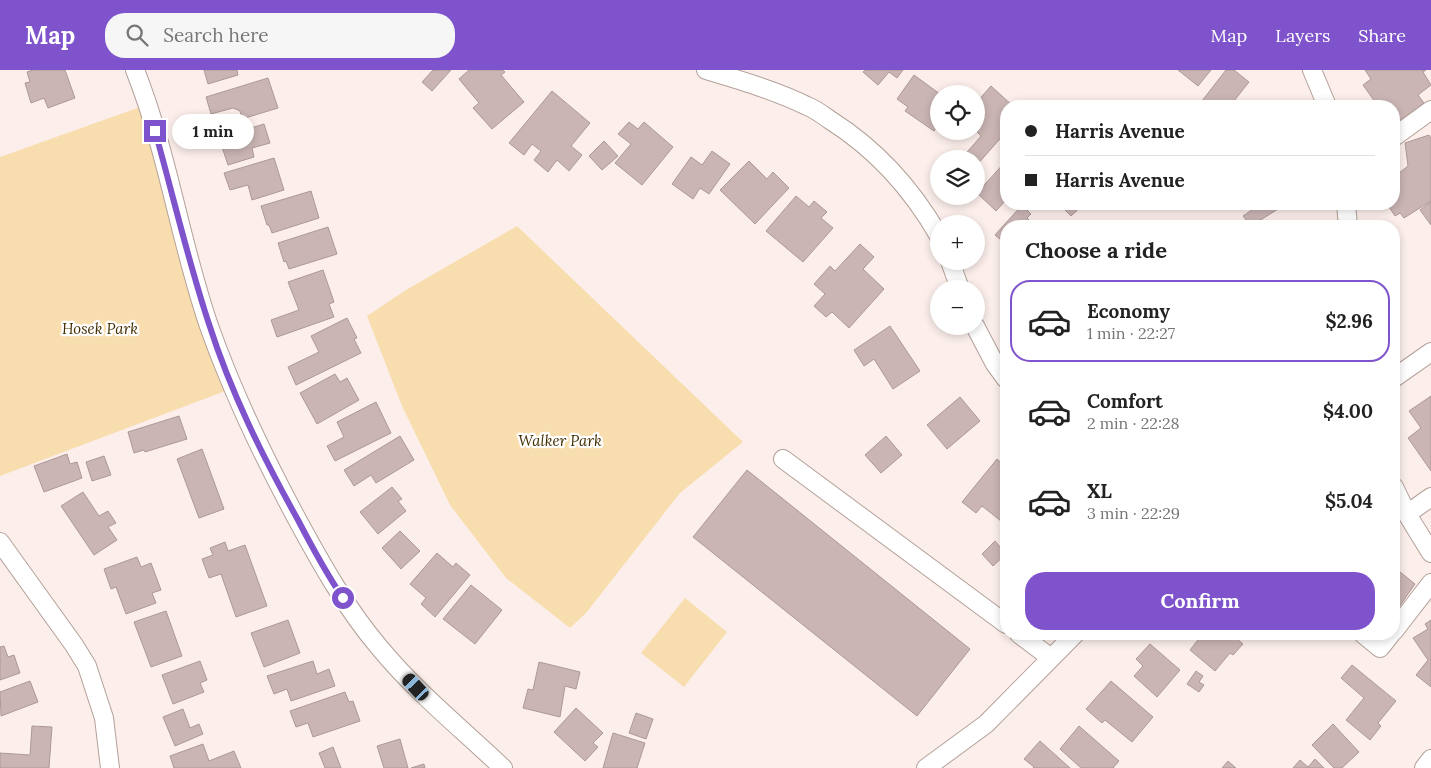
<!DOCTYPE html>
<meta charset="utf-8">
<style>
body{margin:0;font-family:Lora,serif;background:#f6f6f6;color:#222;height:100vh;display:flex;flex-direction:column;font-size:19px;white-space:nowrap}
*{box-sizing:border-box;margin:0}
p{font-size:16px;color:#767676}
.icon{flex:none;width:28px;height:28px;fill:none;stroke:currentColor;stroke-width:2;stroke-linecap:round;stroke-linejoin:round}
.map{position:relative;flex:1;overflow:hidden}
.drawer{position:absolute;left:1000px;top:150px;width:400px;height:420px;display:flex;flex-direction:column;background:#fff;border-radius:20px;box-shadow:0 2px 8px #0003}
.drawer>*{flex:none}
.top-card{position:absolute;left:1000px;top:30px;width:400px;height:110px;border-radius:20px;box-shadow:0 2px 8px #0003;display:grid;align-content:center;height:110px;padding:0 25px;background:#fff}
.controls{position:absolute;left:930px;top:15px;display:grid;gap:10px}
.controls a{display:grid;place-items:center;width:55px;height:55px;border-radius:50%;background:#fff;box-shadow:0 2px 8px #0003;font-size:25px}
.end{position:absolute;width:22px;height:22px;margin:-11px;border:6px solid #7f53cc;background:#fff;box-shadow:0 0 0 2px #fff}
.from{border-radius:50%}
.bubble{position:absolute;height:35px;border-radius:18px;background:#fff;box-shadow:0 2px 8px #0003;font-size:16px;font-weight:700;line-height:35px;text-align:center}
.car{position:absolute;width:15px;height:30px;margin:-15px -8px;border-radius:6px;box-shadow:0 0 4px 1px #0007;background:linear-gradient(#222 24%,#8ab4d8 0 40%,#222 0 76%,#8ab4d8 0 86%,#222 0)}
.top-card b{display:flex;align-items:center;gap:18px;height:48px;font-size:19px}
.top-card b+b{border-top:1px solid #e0e0e0}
.top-card i{width:12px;height:12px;background:#222}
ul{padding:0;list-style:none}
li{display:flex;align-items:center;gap:15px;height:82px;margin:0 10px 8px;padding:0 15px;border:2px solid transparent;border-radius:20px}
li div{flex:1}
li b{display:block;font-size:19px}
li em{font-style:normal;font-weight:700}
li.active{border-color:#7f53cc}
li>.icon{width:45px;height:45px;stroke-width:1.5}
h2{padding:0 25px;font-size:22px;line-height:60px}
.cta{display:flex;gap:10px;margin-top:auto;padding:10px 25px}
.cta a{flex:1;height:58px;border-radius:20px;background:#7f53cc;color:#fff;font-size:20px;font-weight:700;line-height:58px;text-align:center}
header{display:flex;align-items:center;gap:30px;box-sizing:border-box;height:70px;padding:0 25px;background:#7f53cc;color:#fff}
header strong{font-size:24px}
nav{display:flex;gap:28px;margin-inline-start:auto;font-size:18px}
.search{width:350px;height:45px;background:#f6f6f6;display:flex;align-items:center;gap:12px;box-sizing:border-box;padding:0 18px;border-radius:20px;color:#767676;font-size:19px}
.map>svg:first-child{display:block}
.green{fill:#f8ddae}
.building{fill:#cab5b4;stroke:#ad9898}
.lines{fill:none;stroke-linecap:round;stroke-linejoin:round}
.minor-casing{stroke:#b3a099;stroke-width:20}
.minor{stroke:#fff;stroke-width:18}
.route{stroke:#7f53cc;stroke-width:6}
.labels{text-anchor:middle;stroke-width:4.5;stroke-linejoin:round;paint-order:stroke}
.park-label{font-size:15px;font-style:italic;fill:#422d00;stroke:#fff}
</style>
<header>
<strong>Map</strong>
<div class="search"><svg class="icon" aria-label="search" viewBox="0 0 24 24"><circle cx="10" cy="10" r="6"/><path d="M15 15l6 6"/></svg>Search here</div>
<nav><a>Map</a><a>Layers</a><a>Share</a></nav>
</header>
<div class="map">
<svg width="1431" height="698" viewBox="0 0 1431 698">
<rect width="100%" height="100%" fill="#fcefeb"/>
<path class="green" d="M143,36L228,320L0,406V87Z
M517,156L743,372L680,423L586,543L570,558L506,508L450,435L402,336L367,246L406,220Z
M685,528L727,562L684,617L641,583Z"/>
<path class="building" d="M33,0H65L75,28L48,38L44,28L31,33L25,13L30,12L27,2Z
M204,0H237L238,5L208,14Z
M433,0H451L432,21L422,12Z
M469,0H503L505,2L501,5L524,32L492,59L473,38L479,33L459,9Z
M865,0H903L897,8L889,2L878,15L863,2Z
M1178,0H1211L1198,16Z
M1226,0H1234L1249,12L1230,36H1198Z
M1365,0H1426L1423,2L1431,15L1418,25L1424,33L1394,55V36H1378L1363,15L1371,9Z
M914,5L940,24L939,54L934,61L905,41L908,37L897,29Z
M268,8L278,38L242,49L240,41L233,38L211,44L206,27Z
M991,16L1013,36H1006V62L976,96V89H961L981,66L976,61V33Z
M552,21L590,53L571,76L582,85L569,101L557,90L548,102L534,90L541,81L532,74L524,85L509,73Z
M629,52L638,59L644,52L673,77L642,115L615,93L631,74L618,64Z
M264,54L270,73L252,78L254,87L228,95L219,68Z
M1429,65L1431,68V131L1404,148L1400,143L1395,146L1387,134H1394V107L1408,96L1405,73Z
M604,71L618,86L602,100L589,86Z
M712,81L730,94L709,124L700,118L693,129L672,114L691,87L702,95Z
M274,88L284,120L252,130L248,115L230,120L224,103Z
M749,91L767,109L773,102L789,118L755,154L720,120Z
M1006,91V130L996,141L977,123Z
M311,121L319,148L272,163L269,155H267L261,136Z
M796,126L809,137L814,131L827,142L821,148L833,158L803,192L766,161Z
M1431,132V155L1420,140Z
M1059,134H1084L1071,146Z
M1249,134H1286L1251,156L1243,146L1253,139Z
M1022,135L1031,144L1027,148L1035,156H1006V174L995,165Z
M1283,152L1285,156H1272Z
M328,157L337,184L289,199L286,191L284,192L278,173Z
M860,174L874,187L863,199L884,219L849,258L832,242L826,247L814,236L825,224L814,214L830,196L835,201Z
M323,200L334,232L329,234L334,247L277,267L271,250L299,240L288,212Z
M347,248L357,268L354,269L361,283L296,315L288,297L319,282L311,266Z
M890,256L920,301L893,319L874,289L864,296L854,280Z
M335,304L340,312L347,308L359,330L317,354L300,323Z
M1431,326V401L1408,368L1421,358L1409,341Z
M960,327L980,351L947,379L927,355Z
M376,332L391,363L335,391L327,376L344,367L337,352Z
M179,346L187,369L145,382L144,380L134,383L128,362Z
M400,366L414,390L376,413L371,405L354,416L344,400Z
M886,366L902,385L881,403L865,385Z
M202,379L224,439L199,448L177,389Z
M67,384L70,394L77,392L82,408L44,422L34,396Z
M104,386L111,405L92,411L86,392Z
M997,389L1006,397V455L982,436L976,443L962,432Z
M747,400L970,579L917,646L693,467Z
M392,417L402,429L398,431L406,441L378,464L360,442Z
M83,422L99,446L108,441L116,453L108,457L117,470L94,485L61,436Z
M400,461L420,481L401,499L382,478Z
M995,471L1006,484L993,496L982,484Z
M225,472L228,481L245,475L267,536L236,547L221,504L209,508L202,489L213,485L210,478Z
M437,483L453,497L456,493L470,505L435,547L421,534L426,528L410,514Z
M137,487L141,497L151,493L161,520L152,523L156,533L126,544L116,517L111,519L104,499Z
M1394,497L1415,514L1394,544Z
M471,515L502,540L475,574L443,549Z
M166,541L182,586L151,597L134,552Z
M288,550L300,583L264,597L251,563Z
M1431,550V617L1416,605L1428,590L1413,568L1428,559L1425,554Z
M1199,564H1231L1243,574L1233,585L1230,583L1215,601L1190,580L1201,566Z
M1150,574L1180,600L1157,627L1134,606L1143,596L1136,589Z
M4,576L8,587L14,585L20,603L0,610V577Z
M200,591L207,610L200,613L204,622L173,634L162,605Z
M313,591L317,604L329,599L335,616L291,631L287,619L274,624L267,606Z
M539,592L580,602L576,619L565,616L560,647L523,638L528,619L533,620Z
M1352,595L1396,631L1378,653L1381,656L1370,670L1346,650L1364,628L1341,608Z
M1196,601L1203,606L1199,612L1204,615L1199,622L1187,614Z
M30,611L38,632L1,646L0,622Z
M1111,611L1153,647L1132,672L1105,650L1102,653L1086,639Z
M345,622L349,632L353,631L360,651L313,667L308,653L296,657L290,641Z
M576,638L603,663L593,673L598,677L585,691L554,662Z
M183,639L190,658L199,654L203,664L175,676L163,647Z
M636,643L653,649L646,669L629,663Z
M1333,654L1359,682L1342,698H1334L1312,675Z
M32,656L52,657L49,698H0V683L30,685Z
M1079,656L1119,691L1113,698H1081L1060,679Z
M613,663L645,673L637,698H603Z
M400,669L408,698H384L377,676Z
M1040,671L1070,698H1033L1034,697L1024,689Z
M203,674L209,691L234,681L241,698H174L170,686Z
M333,677L341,698H325L319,683Z
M1315,689L1324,698H1293L1300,690L1308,697Z
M1228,691L1236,698H1222Z
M424,694L425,698H411Z"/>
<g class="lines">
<defs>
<path id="minor" d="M135,0C168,83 180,172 209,256C233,324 264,388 298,451C322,495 346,538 379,577C416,622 461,658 503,698
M706,0C739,10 777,21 807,36C815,39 823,45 830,50C876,79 912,119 939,166
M1312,0L1327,36
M1394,67L1431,40
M1346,134L1348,156
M950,191L960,219
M975,256L995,294L1006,309
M1394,308L1431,282
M783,389L1006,554
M1394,417L1407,444L1431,483
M1407,444L1431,427
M0,472L74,575L87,596L104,648L110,698
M1394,561L1431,513
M1019,564L1051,588
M1363,564L1380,578L1391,564
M926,698L986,654L1075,564
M1424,698L1431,689"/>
</defs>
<use href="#minor" class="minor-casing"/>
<use href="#minor" class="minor"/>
</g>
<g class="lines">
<path class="route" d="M155,61C173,125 188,191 209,254C231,323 263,387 298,450C312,477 326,503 343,528"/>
</g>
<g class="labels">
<g class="park-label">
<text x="100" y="264">Hosek Park</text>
<text x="560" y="376">Walker Park</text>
</g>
</g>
</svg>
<div class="controls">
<a><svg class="icon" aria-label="locate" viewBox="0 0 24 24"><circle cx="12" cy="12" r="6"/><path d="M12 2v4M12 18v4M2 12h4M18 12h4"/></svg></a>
<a><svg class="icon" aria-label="layers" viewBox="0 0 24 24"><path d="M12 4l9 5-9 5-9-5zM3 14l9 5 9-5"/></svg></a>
<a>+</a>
<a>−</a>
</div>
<i class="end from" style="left:343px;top:528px"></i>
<i class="end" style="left:155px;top:61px"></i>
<div class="bubble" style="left:172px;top:44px;width:82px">1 min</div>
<i class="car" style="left:416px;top:617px;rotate:317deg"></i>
<div class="top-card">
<b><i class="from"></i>Harris Avenue</b>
<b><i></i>Harris Avenue</b>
</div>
<section class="drawer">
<h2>Choose a ride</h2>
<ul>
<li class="active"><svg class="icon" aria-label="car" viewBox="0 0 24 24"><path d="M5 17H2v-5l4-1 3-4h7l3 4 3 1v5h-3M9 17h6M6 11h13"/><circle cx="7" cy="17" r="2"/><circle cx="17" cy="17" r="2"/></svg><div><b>Economy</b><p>1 min · 22:27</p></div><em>$2.96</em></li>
<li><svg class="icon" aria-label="car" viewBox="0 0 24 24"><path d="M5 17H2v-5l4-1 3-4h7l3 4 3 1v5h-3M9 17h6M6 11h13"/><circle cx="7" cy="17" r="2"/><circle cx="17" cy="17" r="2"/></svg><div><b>Comfort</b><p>2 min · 22:28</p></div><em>$4.00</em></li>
<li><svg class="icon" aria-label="car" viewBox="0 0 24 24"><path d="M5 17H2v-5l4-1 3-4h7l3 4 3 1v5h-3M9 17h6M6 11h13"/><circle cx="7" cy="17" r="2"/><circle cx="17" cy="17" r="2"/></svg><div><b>XL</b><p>3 min · 22:29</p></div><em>$5.04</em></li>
</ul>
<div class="cta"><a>Confirm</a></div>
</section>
</div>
